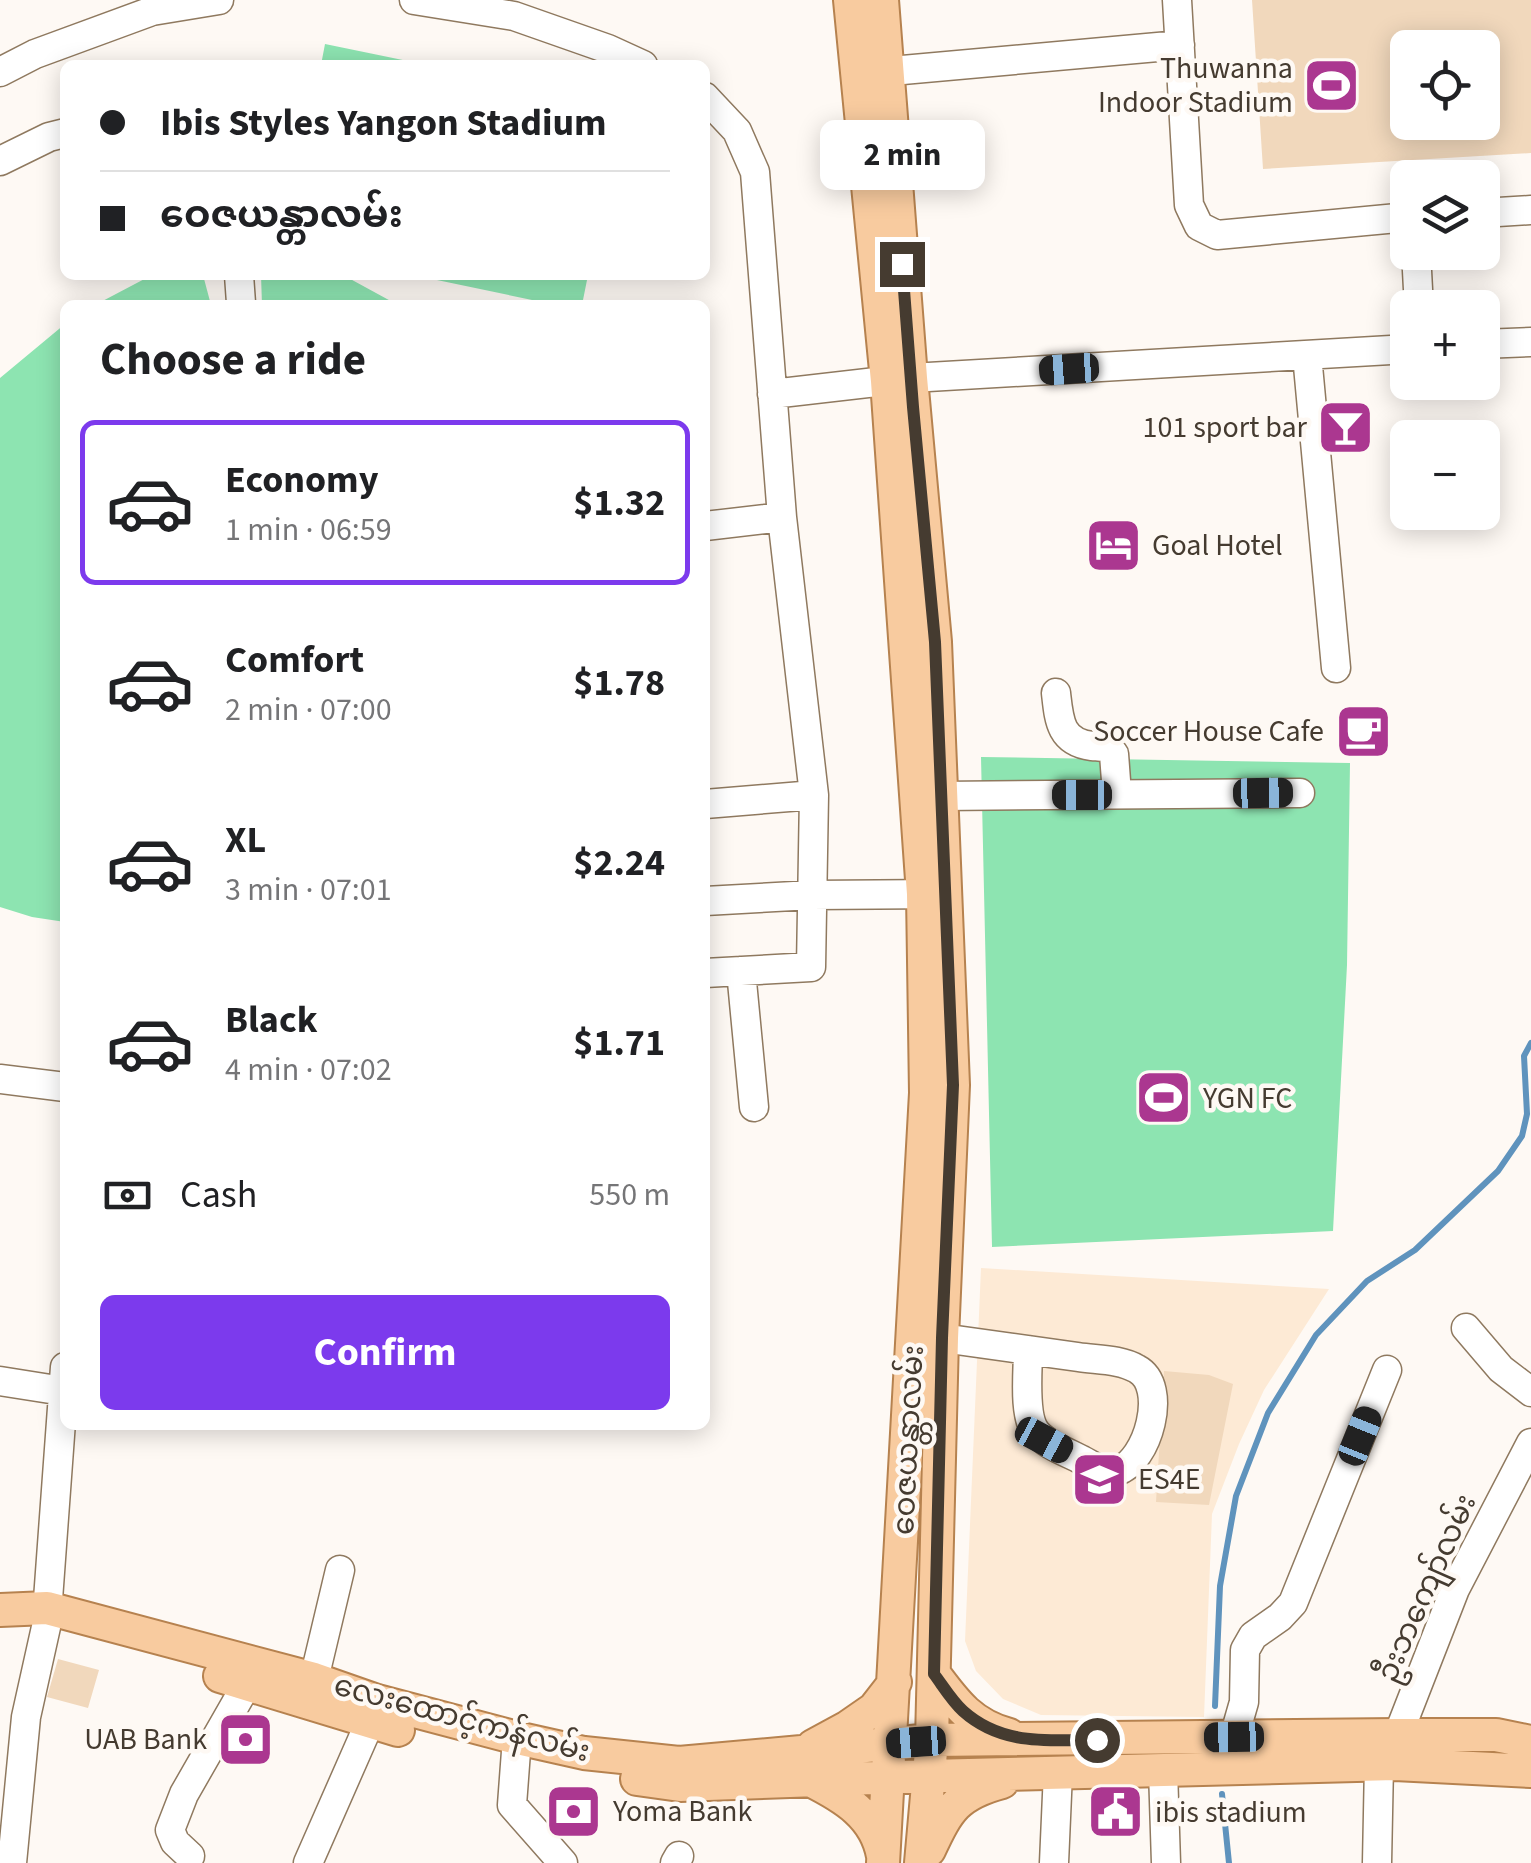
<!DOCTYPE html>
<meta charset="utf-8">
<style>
body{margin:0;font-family:"Source Sans 3","Noto Sans Myanmar",sans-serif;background:#f2f2f2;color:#202124;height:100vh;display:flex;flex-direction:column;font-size:38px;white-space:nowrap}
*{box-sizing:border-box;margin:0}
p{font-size:32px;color:#757577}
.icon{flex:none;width:55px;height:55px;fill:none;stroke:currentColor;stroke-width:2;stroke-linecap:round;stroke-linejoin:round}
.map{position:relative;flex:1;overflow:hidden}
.sheet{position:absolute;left:60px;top:300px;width:650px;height:1130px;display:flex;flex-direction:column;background:#fff;border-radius:15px;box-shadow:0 5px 25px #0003}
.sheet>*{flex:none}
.top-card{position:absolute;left:60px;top:60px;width:650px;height:220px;border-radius:15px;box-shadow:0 5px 25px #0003;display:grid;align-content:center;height:220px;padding:0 40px;background:#fff}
.controls{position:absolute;left:1390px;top:30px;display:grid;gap:20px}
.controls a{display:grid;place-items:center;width:110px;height:110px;border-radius:15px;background:#fff;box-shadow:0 5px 25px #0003;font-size:50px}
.end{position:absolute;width:45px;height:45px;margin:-22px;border:12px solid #453b30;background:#fff;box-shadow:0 0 0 5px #fff}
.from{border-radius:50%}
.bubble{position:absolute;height:70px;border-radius:15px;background:#fff;box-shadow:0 5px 25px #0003;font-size:32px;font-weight:700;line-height:70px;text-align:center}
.car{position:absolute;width:30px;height:60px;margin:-30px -15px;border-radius:12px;box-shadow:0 0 8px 2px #0007;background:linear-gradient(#222 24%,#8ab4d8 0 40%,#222 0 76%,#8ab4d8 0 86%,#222 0)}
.top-card b{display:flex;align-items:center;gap:35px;height:95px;font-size:38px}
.top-card b+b{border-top:2px solid #e0e0e0}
.top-card i{width:25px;height:25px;background:#202124}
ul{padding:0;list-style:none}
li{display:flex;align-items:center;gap:30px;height:165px;margin:0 20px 15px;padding:0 20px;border:5px solid transparent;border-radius:15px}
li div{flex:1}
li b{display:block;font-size:38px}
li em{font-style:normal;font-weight:700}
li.selected{border-color:#7c3aed}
li>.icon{width:90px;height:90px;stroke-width:1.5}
h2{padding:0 40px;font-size:45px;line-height:120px}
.pay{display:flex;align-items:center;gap:25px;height:110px;padding:0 40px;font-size:38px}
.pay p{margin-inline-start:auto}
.primary-button{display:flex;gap:20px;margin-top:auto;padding:20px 40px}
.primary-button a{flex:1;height:115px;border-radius:15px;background:#7c3aed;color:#fff;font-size:40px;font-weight:700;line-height:115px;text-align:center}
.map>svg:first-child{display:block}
.built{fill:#fdead5}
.green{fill:#8de4b1}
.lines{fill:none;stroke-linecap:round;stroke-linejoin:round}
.stream{stroke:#5f93bd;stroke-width:6}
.building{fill:#f1d8bc;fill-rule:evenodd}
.minor-casing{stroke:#8f795f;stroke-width:31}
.major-casing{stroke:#b6824f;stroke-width:36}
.minor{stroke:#fff;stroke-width:28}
.major{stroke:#f8cb9f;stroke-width:32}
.route{stroke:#453b30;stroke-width:12}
.labels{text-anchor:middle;stroke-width:9;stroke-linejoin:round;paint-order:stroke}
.poi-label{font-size:30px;fill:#453b30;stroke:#fef9f4;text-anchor:start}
.street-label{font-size:30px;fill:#453b30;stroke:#fef9f4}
</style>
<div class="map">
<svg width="1531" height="1863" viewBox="0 0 1531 1863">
<rect width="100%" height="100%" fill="#fef9f4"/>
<path class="built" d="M981,1268L1329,1289L1264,1390L1239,1444L1212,1514L1204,1717L1041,1715L1003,1699L976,1671L965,1641Z"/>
<path class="green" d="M325,44L427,65H321Z
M152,275H203L211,305H95Z
M261,275H343L398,305H262Z
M413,275H588L582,305H556Z
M65,324V922L32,917L0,907V378Z
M981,757L1350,763L1347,965L1333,1231L992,1247Z"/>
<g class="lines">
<path class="stream" d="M1215,1706L1220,1586L1236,1496L1268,1413L1316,1335L1367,1281L1415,1250L1498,1171L1522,1136L1527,1114L1524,1056L1531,1043
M1222,1794L1229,1863"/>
</g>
<path class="building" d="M1252,0H1531V153L1263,169ZM1408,48H1482V122H1408Z
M1164,1371L1209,1375L1233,1384L1209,1505L1156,1502Z
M58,1659L99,1670L88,1708L47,1697Z"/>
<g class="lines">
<defs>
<path id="minor" d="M414,0L514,16L608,49L643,65
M1177,0L1189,205L1199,226L1217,235L1408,217
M0,72L35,54L152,11L219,0
M869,73L1180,45
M705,97L737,131L755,172L782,517L814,795L811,967L705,973
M0,161L49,137L65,133
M1482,213L1531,210
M1416,252L1419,308
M239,275L241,303
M1482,344L1531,342
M1307,355L1336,668
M772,394L911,378L1408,349
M705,526L782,517
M1056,693C1059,720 1060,742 1092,746C1103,747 1107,746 1114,754L1117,794
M941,796L1300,793
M705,804L814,795
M705,901L812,895L943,894
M741,971L754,1107
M0,1079L65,1087
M1466,1328L1501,1369L1531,1392
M942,1338C987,1344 1033,1351 1078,1357C1097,1360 1120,1359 1137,1369C1169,1386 1148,1462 1117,1471C1104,1475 1092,1465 1082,1460C1067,1452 1046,1445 1036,1432C1023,1416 1028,1371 1028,1350
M0,1381L63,1391
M314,1679L340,1570
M1234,1737L1244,1702L1245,1650L1253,1636L1280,1617L1293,1603L1387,1370
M517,1738L512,1805L563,1863
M1396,1752L1398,1735L1455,1589L1531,1443
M1163,1770L1166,1863
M190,1856L175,1842L170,1830L184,1794L247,1684
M12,1863L26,1717L46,1627L65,1367
M308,1863L370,1722
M675,1863L679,1856
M1054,1863L1058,1772
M1377,1863L1379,1764"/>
<path id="major" d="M850,0L887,381L923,894L926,1093L883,1863
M882,0L911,378L935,642L953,1085L942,1338L932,1740L921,1863
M0,1610L47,1608L314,1679L377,1701L517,1738L584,1753L679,1763L932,1740L1398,1735H1496L1531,1742
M934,1674C956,1704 972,1725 1009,1735
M220,1676L398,1730
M813,1746L848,1727L874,1709L895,1682
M637,1779L680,1785L930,1776L1395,1764L1531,1771
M810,1780C844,1797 876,1816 883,1856
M929,1850C948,1809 957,1794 1002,1782"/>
</defs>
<use href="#minor" class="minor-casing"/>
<use href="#major" class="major-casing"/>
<use href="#minor" class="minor"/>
<use href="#major" class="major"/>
</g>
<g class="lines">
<path class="route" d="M902,264L913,407L935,642L953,1085L942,1338L934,1674C943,1686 952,1701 963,1711C1002,1746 1048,1740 1097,1740"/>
</g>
<defs>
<symbol id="stadium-square" viewBox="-11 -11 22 22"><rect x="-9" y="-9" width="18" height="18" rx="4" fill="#ab3790" stroke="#fef9f4"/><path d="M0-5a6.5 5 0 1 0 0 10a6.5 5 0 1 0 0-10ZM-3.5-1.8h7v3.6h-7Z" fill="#fff"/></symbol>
<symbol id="bar-square" viewBox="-11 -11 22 22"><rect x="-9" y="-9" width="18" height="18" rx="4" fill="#ab3790" stroke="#fef9f4"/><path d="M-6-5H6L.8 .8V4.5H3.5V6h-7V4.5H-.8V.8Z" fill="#fff"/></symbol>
<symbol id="hotel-square" viewBox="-11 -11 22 22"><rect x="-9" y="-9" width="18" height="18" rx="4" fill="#ab3790" stroke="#fef9f4"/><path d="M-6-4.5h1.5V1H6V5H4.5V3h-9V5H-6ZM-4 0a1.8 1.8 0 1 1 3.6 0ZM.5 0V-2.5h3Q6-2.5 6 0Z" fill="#fff"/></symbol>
<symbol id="cafe-square" viewBox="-11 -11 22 22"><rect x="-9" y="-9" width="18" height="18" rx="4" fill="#ab3790" stroke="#fef9f4"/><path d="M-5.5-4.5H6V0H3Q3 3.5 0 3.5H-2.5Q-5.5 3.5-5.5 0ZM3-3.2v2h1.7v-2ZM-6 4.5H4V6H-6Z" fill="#fff"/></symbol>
<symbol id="school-square" viewBox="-11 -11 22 22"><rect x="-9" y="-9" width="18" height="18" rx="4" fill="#ab3790" stroke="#fef9f4"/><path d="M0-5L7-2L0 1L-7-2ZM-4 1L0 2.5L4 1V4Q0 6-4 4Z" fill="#fff"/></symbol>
<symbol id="bank-square" viewBox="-11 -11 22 22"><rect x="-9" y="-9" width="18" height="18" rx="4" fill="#ab3790" stroke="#fef9f4"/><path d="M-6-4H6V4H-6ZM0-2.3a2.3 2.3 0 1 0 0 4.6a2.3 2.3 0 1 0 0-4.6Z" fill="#fff"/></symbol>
<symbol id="civic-square" viewBox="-11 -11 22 22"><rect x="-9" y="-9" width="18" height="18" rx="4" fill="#ab3790" stroke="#fef9f4"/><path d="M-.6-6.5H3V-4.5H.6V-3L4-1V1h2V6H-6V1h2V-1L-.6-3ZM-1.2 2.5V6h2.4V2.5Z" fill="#fff"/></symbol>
</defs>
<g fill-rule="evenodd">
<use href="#stadium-square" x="1300" y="54" width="63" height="63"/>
<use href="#bar-square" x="1314" y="396" width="63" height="63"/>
<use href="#hotel-square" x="1082" y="514" width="63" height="63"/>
<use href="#cafe-square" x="1332" y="700" width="63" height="63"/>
<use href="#stadium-square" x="1132" y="1066" width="63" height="63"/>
<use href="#school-square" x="1068" y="1448" width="63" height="63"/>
<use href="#bank-square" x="214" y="1708" width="63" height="63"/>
<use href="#bank-square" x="542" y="1780" width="63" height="63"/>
<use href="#civic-square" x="1084" y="1780" width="63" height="63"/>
</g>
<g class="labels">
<g class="poi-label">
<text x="1293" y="78" text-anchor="end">Thuwanna<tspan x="1293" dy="34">Indoor Stadium</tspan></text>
<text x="1307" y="437" text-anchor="end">101 sport bar</text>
<text x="1152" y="555">Goal Hotel</text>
<text x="1324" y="741" text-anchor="end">Soccer House Cafe</text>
<text x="1203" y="1108">YGN FC</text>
<text x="1138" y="1489">ES4E</text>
<text x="207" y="1749" text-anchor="end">UAB Bank</text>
<text x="613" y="1821">Yoma Bank</text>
<text x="1155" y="1822">ibis stadium</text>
</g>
<g class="street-label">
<text transform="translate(908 1440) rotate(-87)" y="10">ဝေဇယန္တာလမ်း</text>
<text transform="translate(1426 1588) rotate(-66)" y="10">ဦးဘကျော်လမ်း</text>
<text transform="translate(462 1718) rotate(15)" y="10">လေးထောင့်ကန်လမ်း</text>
</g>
</g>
</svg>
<div class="controls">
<a><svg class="icon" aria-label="locate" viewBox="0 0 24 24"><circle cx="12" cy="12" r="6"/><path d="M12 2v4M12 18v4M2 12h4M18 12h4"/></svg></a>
<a><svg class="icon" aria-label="layers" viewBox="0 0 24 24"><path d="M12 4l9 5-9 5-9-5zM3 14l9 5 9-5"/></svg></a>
<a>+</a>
<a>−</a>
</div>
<i class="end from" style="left:1097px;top:1740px"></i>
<i class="end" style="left:902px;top:264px"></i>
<div class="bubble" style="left:820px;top:120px;width:165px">2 min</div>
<i class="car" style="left:1069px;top:369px;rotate:266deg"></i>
<i class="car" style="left:1263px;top:793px;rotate:89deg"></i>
<i class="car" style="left:1082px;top:795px;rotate:270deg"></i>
<i class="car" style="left:1360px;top:1436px;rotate:22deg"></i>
<i class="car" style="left:1044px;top:1440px;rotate:118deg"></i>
<i class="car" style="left:1234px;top:1737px;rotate:269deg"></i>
<i class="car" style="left:916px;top:1742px;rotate:266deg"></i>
<div class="top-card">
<b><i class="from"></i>Ibis Styles Yangon Stadium</b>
<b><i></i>ဝေဇယန္တာလမ်း</b>
</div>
<section class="sheet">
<h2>Choose a ride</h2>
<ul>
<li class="selected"><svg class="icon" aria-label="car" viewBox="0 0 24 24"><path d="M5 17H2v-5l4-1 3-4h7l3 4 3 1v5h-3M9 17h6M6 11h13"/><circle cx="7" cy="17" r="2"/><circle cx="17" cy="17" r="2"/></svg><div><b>Economy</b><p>1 min · 06:59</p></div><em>$1.32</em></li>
<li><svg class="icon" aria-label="car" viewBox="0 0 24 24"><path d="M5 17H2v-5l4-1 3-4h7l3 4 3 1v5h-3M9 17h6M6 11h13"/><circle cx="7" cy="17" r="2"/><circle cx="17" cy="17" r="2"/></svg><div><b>Comfort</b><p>2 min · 07:00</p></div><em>$1.78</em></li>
<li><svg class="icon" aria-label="car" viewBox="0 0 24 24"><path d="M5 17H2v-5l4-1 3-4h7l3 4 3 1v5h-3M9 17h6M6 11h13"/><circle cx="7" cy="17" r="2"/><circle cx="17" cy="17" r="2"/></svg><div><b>XL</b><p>3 min · 07:01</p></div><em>$2.24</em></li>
<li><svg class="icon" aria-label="car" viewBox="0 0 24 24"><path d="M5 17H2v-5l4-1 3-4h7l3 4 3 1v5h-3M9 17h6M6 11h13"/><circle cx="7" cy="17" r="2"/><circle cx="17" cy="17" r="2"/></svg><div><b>Black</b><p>4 min · 07:02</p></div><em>$1.71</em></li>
</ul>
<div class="pay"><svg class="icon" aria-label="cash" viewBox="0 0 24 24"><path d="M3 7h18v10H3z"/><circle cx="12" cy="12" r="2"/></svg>Cash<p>550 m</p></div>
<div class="primary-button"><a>Confirm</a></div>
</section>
</div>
